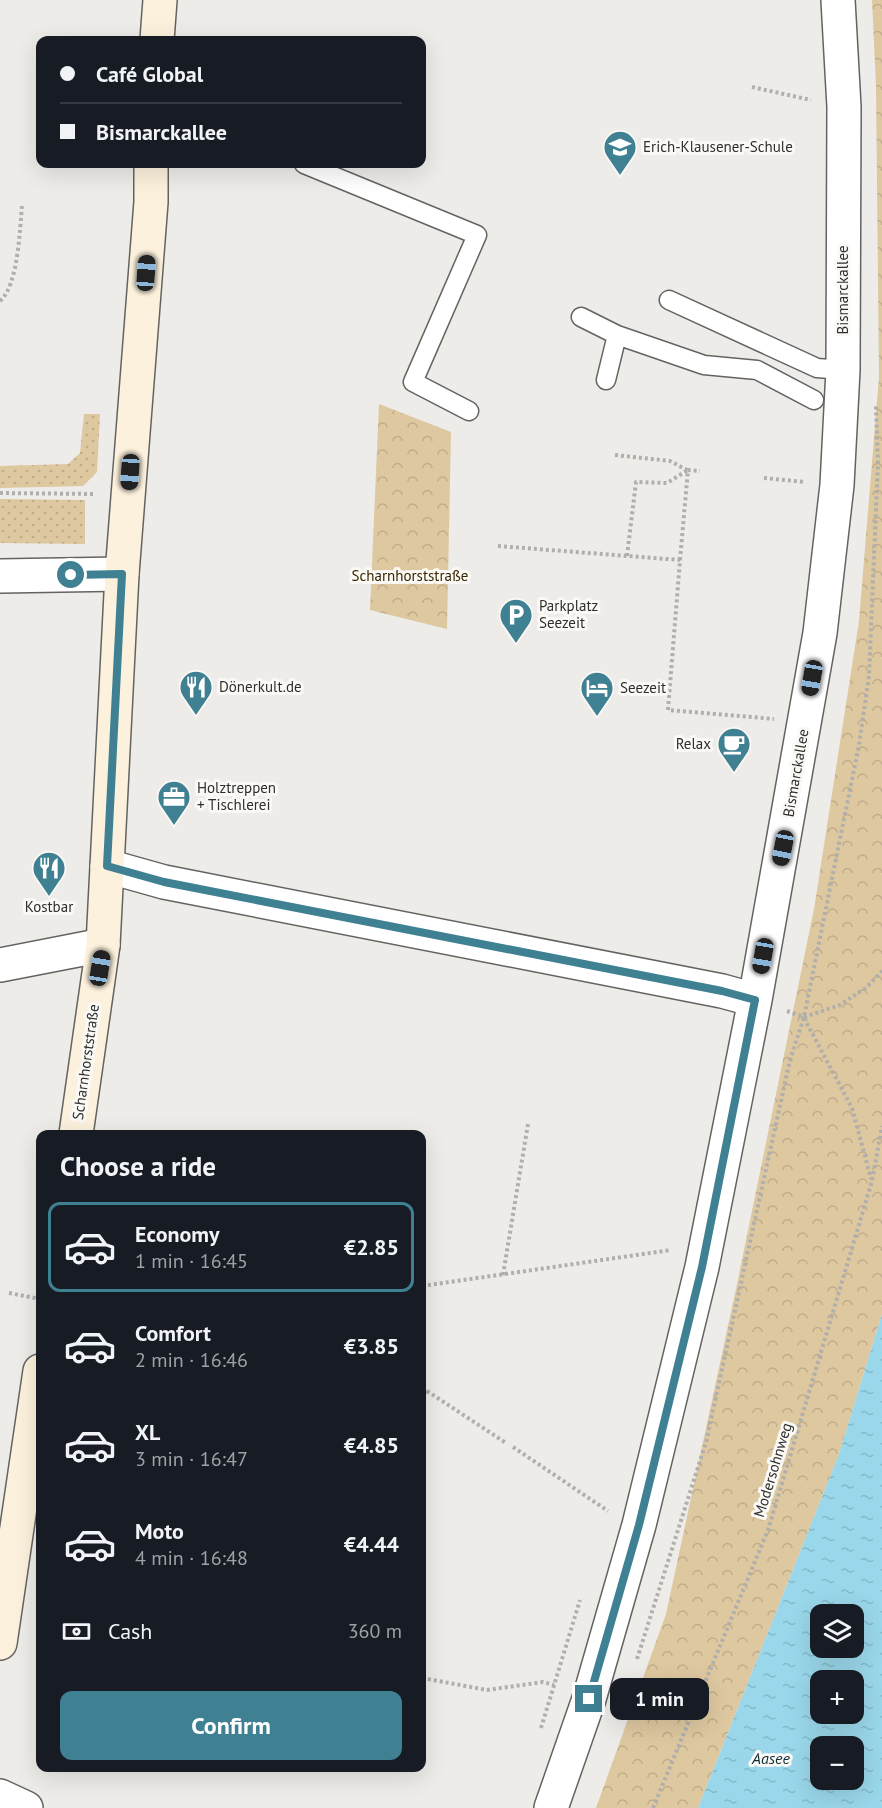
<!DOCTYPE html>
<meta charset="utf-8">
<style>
body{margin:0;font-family:"PT Sans",sans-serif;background:#242831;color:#f1f3f6;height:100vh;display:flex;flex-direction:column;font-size:22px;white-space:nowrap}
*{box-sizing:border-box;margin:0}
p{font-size:20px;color:#9ea1a6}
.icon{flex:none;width:33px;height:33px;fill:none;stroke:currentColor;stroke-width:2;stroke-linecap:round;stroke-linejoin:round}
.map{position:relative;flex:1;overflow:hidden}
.drawer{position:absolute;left:36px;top:1130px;width:390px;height:642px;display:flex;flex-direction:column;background:#171b24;border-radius:12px;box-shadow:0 6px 24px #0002}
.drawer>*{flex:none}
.banner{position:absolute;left:36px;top:36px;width:390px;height:132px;border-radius:12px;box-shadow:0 6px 24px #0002;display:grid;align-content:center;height:132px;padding:0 24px;background:#171b24}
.controls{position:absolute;left:810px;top:1604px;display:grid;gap:12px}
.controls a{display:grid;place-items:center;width:54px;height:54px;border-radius:12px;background:#171b24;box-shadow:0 6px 24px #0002;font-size:30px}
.end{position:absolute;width:27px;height:27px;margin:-14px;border:8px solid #3f8093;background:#fff;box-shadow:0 0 0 3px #fff}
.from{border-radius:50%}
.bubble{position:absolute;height:42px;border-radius:12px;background:#171b24;box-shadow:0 6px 24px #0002;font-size:20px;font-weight:700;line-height:42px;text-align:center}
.car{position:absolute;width:18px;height:36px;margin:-18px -9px;border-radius:8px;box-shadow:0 0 4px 2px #0007;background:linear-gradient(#222 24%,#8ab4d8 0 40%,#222 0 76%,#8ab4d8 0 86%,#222 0)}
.banner b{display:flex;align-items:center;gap:21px;height:57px;font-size:22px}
.banner b+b{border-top:2px solid #363941}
.banner i{width:15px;height:15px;background:#f1f3f6}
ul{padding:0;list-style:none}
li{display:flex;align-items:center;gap:18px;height:90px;margin:0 12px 9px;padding:0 12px;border:3px solid transparent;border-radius:12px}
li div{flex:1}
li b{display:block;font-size:22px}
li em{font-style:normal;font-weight:700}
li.active{border-color:#3f8093}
li>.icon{width:54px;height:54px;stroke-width:1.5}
h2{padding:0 24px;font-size:27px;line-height:72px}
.pay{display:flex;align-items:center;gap:15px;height:66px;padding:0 24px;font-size:22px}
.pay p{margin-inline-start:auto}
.primary-button{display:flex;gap:12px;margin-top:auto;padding:12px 24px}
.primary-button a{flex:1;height:69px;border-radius:12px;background:#3f8093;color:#fff;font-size:24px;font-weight:700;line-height:69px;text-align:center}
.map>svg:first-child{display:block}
.grass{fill:url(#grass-dots)}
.park{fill:url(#park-crowns)}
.water{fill:url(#water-ripples);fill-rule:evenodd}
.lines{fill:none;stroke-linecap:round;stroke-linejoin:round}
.lane-casing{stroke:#656361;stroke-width:21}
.street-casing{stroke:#656361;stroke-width:36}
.secondary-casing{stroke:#656361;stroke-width:36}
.path{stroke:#b0afac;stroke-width:4;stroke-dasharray:3 3;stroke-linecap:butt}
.lane{stroke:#fff;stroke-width:18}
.street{stroke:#fff;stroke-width:33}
.secondary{stroke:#fcf1dc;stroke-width:33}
.route{stroke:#3f8093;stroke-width:8}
.labels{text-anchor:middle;stroke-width:6;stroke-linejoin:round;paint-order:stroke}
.poi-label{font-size:15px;fill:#2e2e2c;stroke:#fbf9f6;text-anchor:start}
.street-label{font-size:15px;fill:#2e2e2c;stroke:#fbf9f6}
.park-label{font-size:15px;fill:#372600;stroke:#fbf9f6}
.water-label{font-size:16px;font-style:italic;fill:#0f2e36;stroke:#fbf9f6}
</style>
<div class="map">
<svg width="882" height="1808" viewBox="0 0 882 1808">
<defs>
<pattern id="grass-dots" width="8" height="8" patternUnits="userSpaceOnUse" patternTransform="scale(1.5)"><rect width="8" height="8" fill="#dec8a0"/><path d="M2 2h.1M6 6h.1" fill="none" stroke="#bfac8a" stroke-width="1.8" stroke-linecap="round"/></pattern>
<pattern id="park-crowns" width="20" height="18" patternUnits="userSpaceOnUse" patternTransform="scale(1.5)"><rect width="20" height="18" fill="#dec8a0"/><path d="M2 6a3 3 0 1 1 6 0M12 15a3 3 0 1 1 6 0" fill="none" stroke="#bfac8a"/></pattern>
<pattern id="water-ripples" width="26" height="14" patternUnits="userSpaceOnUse" patternTransform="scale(1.5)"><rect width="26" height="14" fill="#9ad7ea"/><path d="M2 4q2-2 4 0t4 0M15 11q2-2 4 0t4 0" fill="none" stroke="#85b9c9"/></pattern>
</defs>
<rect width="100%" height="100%" fill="#edece8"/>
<path class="grass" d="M84,414H100L97,472L83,486L0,488V466L68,464L80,453Z
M0,499L85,500V544L0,543Z"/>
<path class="park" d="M872,0H882V1314L839,1454L698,1808H596L666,1614L737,1284L814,909L859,621L879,377L876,86Z
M379,404L451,432L447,629L370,610Z"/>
<path class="water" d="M882,1314V1808H698L839,1454ZM820,1614H854V1647H820ZM820,1680H854V1713H820ZM820,1746H854V1779H820Z"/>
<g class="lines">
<defs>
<path id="lane" d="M304,164L477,235L413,382L469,411
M669,300L817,368L843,370
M581,317L617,335L704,365L757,370L814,400
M606,380L617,335"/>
<path id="street" d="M0,576L122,574
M107,866L164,882L722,991L755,1000
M0,965L103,945
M0,1796L26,1808
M551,1808L589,1699L639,1525L702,1267L755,1000L820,633L837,485L843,370L844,107L838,0"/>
<path id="secondary" d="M157,40L160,0
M76,1134L103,945L122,574L151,202V164
M0,1643L40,1371"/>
</defs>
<use href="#lane" class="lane-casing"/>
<use href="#street" class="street-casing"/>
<use href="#secondary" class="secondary-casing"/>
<path class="path" d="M752,87L811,100
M0,301C18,286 20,229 22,205
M615,455L670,461L687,470
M764,478L805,482
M0,493L95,494
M498,546L680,560L668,710L774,719
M627,556L636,482L667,483L688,470
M680,560L688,470L700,471
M787,1011L804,1017L840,1005L867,987L882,971
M804,1018L852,1108L871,1179
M503,1275L528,1124
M422,1286L671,1250
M9,1293L40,1299
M422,1387L427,1391L422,1400
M427,1391L506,1443
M513,1447L608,1511
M637,1659L706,1442L790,1060L804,1017L859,745L869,676L878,463L876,405
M422,1678L487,1690L543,1682L554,1685
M541,1728L580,1600
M653,1808L768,1530L872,1181L882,1126"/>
<use href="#lane" class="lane"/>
<use href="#street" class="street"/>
<use href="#secondary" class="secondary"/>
</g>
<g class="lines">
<path class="route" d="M71,575L122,574L107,866L164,882L722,991L755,1000L702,1267L639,1525L589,1699"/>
</g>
<defs>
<symbol id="school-pin" viewBox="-11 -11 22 30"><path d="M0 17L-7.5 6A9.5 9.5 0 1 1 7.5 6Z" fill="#3f8093" stroke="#fbf9f6"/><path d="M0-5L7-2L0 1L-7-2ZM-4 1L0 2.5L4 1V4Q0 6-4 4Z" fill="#fff"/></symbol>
<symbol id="parking-pin" viewBox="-11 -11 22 30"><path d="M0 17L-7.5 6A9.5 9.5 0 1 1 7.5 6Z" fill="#3f8093" stroke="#fbf9f6"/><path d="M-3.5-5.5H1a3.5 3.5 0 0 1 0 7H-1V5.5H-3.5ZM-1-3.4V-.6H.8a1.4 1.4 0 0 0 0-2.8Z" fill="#fff"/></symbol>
<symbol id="restaurant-pin" viewBox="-11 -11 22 30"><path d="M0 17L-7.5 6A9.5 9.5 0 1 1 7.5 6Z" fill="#3f8093" stroke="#fbf9f6"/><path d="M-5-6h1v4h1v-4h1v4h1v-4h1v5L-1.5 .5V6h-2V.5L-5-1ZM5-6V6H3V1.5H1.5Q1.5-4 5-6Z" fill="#fff"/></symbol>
<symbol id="hotel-pin" viewBox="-11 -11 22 30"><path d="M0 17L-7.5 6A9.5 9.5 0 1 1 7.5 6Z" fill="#3f8093" stroke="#fbf9f6"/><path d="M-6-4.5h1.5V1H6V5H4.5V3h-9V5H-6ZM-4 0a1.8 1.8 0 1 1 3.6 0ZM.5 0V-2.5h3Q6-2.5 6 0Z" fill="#fff"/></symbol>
<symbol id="cafe-pin" viewBox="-11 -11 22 30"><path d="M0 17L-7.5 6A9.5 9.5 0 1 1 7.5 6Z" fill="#3f8093" stroke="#fbf9f6"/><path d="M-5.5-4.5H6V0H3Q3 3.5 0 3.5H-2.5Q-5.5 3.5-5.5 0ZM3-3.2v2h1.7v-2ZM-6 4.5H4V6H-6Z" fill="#fff"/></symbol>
<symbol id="office-pin" viewBox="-11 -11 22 30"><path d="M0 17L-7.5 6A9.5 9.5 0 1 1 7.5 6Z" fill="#3f8093" stroke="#fbf9f6"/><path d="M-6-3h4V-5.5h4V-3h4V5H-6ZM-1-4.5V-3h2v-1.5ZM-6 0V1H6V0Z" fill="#fff"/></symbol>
</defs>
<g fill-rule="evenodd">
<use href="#school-pin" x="601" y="128" width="38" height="52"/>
<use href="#parking-pin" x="497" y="596" width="38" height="52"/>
<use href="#restaurant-pin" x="177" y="668" width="38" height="52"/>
<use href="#hotel-pin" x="578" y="669" width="38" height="52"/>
<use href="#cafe-pin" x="715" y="725" width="38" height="52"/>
<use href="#office-pin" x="155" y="778" width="38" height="52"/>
<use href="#restaurant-pin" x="30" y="849" width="38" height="52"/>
</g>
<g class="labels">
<g class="poi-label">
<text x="643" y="152">Erich-Klausener-Schule</text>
<text x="539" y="611">Parkplatz<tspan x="539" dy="17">Seezeit</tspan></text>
<text x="219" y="692">Dönerkult.de</text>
<text x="620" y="693">Seezeit</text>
<text x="711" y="749" text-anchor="end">Relax</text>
<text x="197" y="793">Holztreppen<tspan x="197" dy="17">+ Tischlerei</tspan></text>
<text x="49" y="912" text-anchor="middle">Kostbar</text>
</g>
<g class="street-label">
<text transform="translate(843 290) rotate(-90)" y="5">Bismarckallee</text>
<text transform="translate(796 773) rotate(-80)" y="5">Bismarckallee</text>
<text transform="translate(86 1062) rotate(-82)" y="5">Scharnhorststraße</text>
<text transform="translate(773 1470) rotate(-73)" y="5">Modersohnweg</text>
</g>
<g class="park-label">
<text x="410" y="581">Scharnhorststraße</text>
</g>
<g class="water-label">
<text x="771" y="1764">Aasee</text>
</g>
</g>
</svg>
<div class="controls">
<a><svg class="icon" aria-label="layers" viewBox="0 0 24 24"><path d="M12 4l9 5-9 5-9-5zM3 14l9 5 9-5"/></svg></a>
<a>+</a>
<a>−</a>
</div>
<i class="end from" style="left:71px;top:575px"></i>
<i class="end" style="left:589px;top:1699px"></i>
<div class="bubble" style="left:610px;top:1678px;width:99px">1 min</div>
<i class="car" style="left:146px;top:273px;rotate:4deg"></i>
<i class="car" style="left:130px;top:472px;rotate:184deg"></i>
<i class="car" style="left:812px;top:678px;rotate:190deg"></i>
<i class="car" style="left:783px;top:848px;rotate:191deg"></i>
<i class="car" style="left:763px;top:956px;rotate:190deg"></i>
<i class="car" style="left:100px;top:968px;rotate:9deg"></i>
<div class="banner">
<b><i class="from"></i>Café Global</b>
<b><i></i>Bismarckallee</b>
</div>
<section class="drawer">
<h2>Choose a ride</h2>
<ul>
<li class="active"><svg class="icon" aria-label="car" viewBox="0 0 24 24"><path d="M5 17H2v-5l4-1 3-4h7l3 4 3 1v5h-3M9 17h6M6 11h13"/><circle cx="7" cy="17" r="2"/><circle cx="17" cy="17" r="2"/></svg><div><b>Economy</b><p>1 min · 16:45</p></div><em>€2.85</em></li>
<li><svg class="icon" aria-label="car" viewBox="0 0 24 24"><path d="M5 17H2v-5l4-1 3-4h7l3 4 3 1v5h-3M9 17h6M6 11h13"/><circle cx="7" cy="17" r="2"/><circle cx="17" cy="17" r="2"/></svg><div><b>Comfort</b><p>2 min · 16:46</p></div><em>€3.85</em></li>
<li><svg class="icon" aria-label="car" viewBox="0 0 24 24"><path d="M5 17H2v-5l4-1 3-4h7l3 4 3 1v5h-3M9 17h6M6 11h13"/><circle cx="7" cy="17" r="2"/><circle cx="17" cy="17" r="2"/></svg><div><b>XL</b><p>3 min · 16:47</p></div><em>€4.85</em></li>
<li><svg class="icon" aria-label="car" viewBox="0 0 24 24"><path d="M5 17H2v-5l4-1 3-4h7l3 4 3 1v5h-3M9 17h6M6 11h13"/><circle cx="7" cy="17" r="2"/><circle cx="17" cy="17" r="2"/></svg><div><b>Moto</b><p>4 min · 16:48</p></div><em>€4.44</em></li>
</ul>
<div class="pay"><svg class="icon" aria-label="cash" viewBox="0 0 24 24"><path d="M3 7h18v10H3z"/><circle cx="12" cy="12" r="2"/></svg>Cash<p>360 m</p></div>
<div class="primary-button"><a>Confirm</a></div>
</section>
</div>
